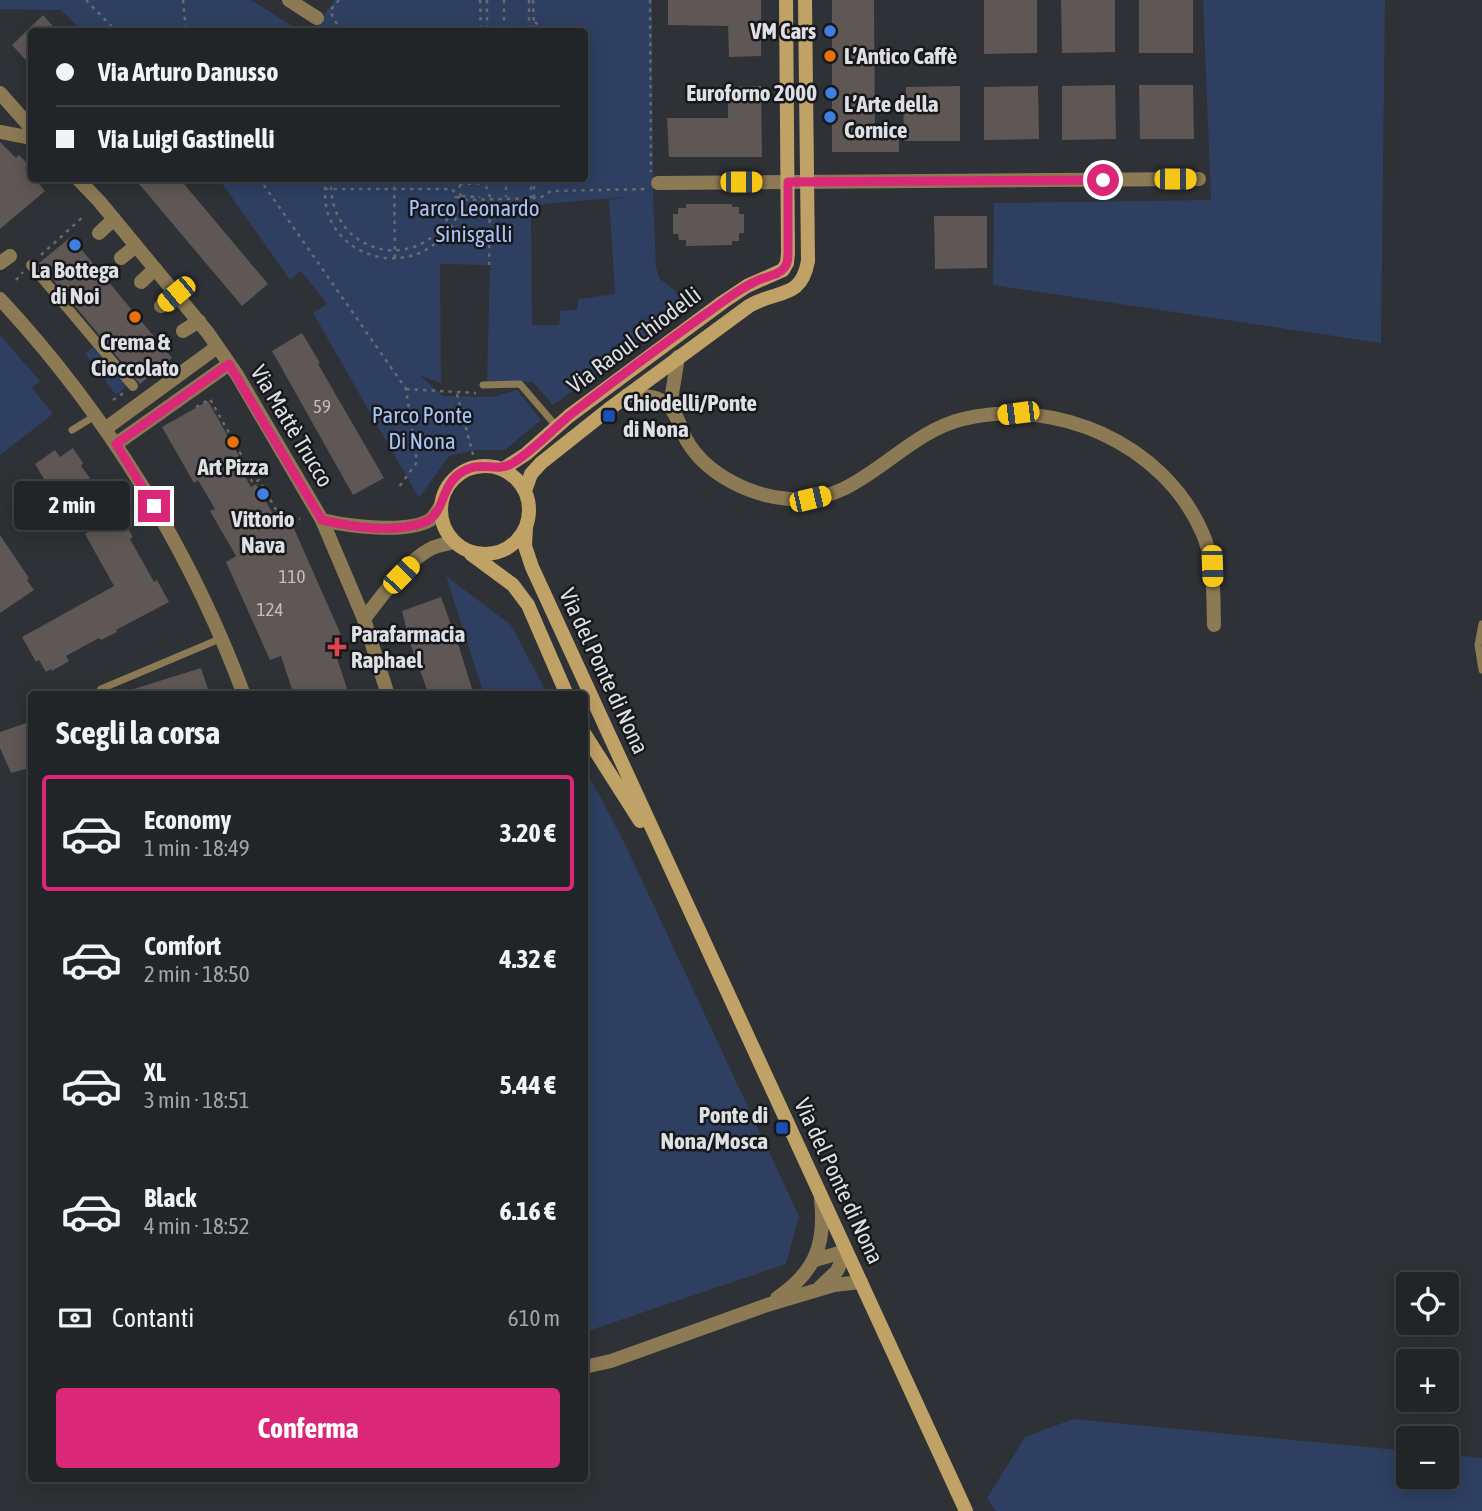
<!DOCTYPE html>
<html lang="it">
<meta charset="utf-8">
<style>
body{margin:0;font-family:"Asap Condensed",sans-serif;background:#2a2d30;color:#f1f3f6;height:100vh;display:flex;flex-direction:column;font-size:26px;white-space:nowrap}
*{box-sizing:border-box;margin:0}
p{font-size:23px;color:#a2a5a8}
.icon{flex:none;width:38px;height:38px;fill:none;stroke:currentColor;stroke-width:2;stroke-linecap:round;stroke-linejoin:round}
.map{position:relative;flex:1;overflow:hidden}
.panel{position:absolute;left:28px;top:691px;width:560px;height:791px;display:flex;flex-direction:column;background:#222528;border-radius:7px;box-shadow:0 4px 18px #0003,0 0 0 2px #3f4245}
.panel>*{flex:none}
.guide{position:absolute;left:28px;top:28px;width:560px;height:154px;border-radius:7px;box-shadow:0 4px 18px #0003,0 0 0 2px #3f4245;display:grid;align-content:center;height:154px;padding:0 28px;background:#222528}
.fabs{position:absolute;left:1396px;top:1272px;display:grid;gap:14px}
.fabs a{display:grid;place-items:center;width:63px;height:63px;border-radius:7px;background:#222528;box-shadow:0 4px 18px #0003,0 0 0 2px #3f4245;font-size:35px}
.end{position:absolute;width:32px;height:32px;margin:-16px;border:9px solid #db2777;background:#fff;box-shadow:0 0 0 4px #fff}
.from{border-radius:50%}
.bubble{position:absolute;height:49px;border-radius:7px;background:#222528;box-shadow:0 4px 18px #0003,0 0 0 2px #3f4245;font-size:23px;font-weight:700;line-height:49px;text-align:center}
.car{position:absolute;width:21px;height:42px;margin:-21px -10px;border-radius:9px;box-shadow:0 0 5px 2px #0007;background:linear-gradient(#f5c518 24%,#345 0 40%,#f5c518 0 76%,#345 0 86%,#f5c518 0)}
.guide b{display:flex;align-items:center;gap:24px;height:66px;font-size:26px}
.guide b+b{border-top:2px solid #3f4245}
.guide i{width:18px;height:18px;background:#f1f3f6}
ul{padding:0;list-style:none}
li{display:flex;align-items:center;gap:21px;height:116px;margin:0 14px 10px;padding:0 14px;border:4px solid transparent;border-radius:7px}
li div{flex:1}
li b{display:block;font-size:26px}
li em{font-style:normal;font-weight:700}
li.on{border-color:#db2777}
li>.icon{width:63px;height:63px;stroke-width:1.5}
h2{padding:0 28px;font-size:32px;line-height:84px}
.pay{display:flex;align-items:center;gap:18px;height:77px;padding:0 28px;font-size:26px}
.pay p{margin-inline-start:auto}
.button{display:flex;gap:14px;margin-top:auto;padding:14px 28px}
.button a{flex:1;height:80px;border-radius:7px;background:#db2777;color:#fff;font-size:28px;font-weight:700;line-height:80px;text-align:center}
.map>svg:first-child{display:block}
.green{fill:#2e3f61;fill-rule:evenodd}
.building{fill:#5e5756}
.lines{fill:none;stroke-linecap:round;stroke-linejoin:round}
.path{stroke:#676a6e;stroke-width:2.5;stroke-dasharray:3.5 5;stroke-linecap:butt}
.service{stroke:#8c7a54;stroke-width:7}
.pedestrian{stroke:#8c7a54;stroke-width:10}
.minor{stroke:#8c7a54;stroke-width:14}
.tertiary{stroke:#8c7a54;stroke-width:14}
.secondary{stroke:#c0a266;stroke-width:14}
.route{stroke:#db2777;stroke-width:9}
.shop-dot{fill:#3f7fe0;stroke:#17181b;stroke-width:2.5}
.food-dot{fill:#e8710a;stroke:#17181b;stroke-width:2.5}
.transit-dot{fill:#1a4fb4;stroke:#17181b;stroke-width:2.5}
.health-dot{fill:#e0444e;stroke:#17181b;stroke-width:2.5}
.labels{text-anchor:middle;stroke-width:5;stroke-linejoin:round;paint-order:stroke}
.number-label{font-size:19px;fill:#bfbec0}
.poi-label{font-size:23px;font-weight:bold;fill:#dfe0e4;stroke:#17181b;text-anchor:start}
.park-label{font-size:23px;fill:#a7c3f5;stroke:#17181b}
.street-label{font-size:23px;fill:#dfe0e4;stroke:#17181b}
</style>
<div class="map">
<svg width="1482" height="1511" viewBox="0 0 1482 1511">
<rect width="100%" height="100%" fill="#2e3135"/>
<path class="green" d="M0,0H251L300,31H82L61,10L0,9Z
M335,0H652L653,195L656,267L659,278L693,305L553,405L533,382L487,381L490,265L440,264L441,383L419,375L443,396L493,397L517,390L541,420L505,450H475L449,456L419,498L313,313L327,304L301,271L290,280L219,179L584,178V32L311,31ZM628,197L609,200L615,294L578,299L577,310L560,311L559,325H532L531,205Z
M1203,0H1385L1381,343L993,285L994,203L1211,200Z
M0,335L40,381L32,388L53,414L0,455Z
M93,347L127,386L116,395L85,354Z
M446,576L511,625L548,695H484Z
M584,766L625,844L799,1216L786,1264L585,1332Z
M1073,1419L1409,1451V1477H1447V1454L1482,1458V1511H996L987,1498L1025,1437Z"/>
<path class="building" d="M668,0H761V56L729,57L728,26L668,25Z
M832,0H874L875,138H899V152H832Z
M984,0H1037V53L984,54Z
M1061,0H1115V52L1062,53Z
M1139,0H1193V53H1139Z
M43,15L58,32H32V67L12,45Z
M1115,85L1116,139L1062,140V86Z
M1139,85H1193L1194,139H1140Z
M761,86L762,157H669L667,118H728V87Z
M960,86V141H904L903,93H906V87Z
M1038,86L1039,139L984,140V87Z
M0,142L16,158L19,155L28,164L25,168L32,178H34L45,191L0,229Z
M134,178H179L268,284L242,306Z
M686,204H732V207H739V214H744V233H739V241H732V245L686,246V240H679L678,234H673V214H678V208H686Z
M934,216H987V268L935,269Z
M71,237L172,358L140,384L39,263Z
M302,333L320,363L318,364L384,478L353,495L272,351Z
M208,401L239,456L235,459L251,487L256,484L282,530L292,524L341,635L331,639L347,689L343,690L345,695H294L281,656L270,660L226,562L236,556L210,511L215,509L198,480L194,483L162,427Z
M73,448L83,463L81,466L90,478L56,499L35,464L55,450L60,457Z
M106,521L110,529L124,522L133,537L130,539L154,582L157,580L169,602L116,630L117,632L101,640L99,638L66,656L69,661L52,671L51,669L46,672L39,660L36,662L22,637L114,586L85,534Z
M0,535L29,578L27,580L34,590L0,613Z
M441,597L459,647L474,695H429L410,643L402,611Z
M201,668L210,695H124V692Z
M32,721V767L11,773L0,748V732Z"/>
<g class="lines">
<path class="path" d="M86,0L117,32
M183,0L186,32
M339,0L330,11L341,32
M480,0L481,32
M487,0V32
M504,0V32
M529,0V32
M533,0L534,32
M650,0L651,172
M535,22L546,32
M259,178L406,389L417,462L399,487
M325,178C325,193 324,208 331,221C351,261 405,270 437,242C447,234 455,223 459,211C462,200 460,190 459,178
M331,178C326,263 438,278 456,196
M394,178L395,258
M455,178L456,183L460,184L488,183V178
M483,178L490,197L489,265
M506,178V197
M531,178V198
M325,189H452L461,200L540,198L551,191L647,189
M462,196L480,197
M534,198V178
M41,255L85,215
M16,280L23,272
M406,389L476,393
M457,394L474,458
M113,400L125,392
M196,407L210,399L243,458L239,460L253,483L259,480L283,522L291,518L300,519"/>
<path class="service" d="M483,385L520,384L557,427
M72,430L95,416
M1482,624L1478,645L1482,670
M96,695L101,689L222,638"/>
<path class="pedestrian" d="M31,265L133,386"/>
<path class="minor" d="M289,0L317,18
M658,183L1199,179
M99,233L114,219
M121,258L136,246
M0,263L10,256
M141,282L155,269
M161,306L176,294
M183,331L199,321
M627,395C641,396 656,395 667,404C677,412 681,430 687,441C707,475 751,496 789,499C860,506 898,435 963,419C1055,397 1163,443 1202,532C1215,560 1213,595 1214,625
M670,406L678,357
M105,429L217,347
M116,444L229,364
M322,520L364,619
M815,1260L846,1251
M820,1287L837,1271L846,1251
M777,1298C815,1272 826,1245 821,1199
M584,1367L611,1361L767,1305L834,1285L861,1282"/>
<path class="tertiary" d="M0,93L32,129
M0,132L32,138
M77,178L99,201L208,333L237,375L322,520C347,526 407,534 430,520C434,517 437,511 440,507
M0,299C106,413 190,549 244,695
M388,695L364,619C381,597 406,561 432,548C439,545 447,544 453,542"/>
<path class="secondary" d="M441 510a44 44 0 1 1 88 0a44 44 0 1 1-88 0Z
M503,469L526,454L569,416L723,302L747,286L783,270L787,263L788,253L786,0
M525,491L531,474L541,463L609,409L749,306C778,289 801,300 808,261L805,0
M526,527L525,546L532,567L966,1511
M471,554L513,585L528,605L567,695
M584,733L640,821"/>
</g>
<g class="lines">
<path class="route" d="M154,506L116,444L229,364L322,520C352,527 397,534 427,521C444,513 441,487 459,474C481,458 495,474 513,463C534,450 551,431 570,415C615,380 661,346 707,313C724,301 741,287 761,279C768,276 779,275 784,268C788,264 788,258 788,253V182L1103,180"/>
</g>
<g class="shop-dot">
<circle cx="830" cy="31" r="7"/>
<circle cx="831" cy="93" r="7"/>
<circle cx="830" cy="117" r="7"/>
<circle cx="75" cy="245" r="7"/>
<circle cx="263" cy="494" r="7"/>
</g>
<g class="food-dot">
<circle cx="830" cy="56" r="7"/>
<circle cx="135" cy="317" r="7"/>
<circle cx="233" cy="442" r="7"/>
</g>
<g class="transit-dot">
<rect x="602" y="409" width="14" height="14" rx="3.5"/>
<rect x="775" y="1121" width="14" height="14" rx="3.5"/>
</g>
<path class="health-dot" d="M333.5 636.5h7v7h7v7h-7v7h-7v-7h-7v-7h7z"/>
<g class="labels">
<g class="number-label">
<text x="322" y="413">59</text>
<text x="292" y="583">110</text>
<text x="270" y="616">124</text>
</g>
<g class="poi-label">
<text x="816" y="39" text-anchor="end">VM Cars</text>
<text x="844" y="64">L’Antico Caffè</text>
<text x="817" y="101" text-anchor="end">Euroforno 2000</text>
<text x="844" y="112">L’Arte della<tspan x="844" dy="26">Cornice</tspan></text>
<text x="75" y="278" text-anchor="middle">La Bottega<tspan x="75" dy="26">di Noi</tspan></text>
<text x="135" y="350" text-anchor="middle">Crema &amp;<tspan x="135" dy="26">Cioccolato</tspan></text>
<text x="623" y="411">Chiodelli/Ponte<tspan x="623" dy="26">di Nona</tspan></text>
<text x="233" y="475" text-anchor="middle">Art Pizza</text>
<text x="263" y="527" text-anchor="middle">Vittorio<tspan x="263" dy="26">Nava</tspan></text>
<text x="351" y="642">Parafarmacia<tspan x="351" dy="26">Raphael</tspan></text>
<text x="768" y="1123" text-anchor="end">Ponte di<tspan x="768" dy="26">Nona/Mosca</tspan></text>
</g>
<g class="park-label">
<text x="474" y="216">Parco Leonardo<tspan x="474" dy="26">Sinisgalli</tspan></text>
<text x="422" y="423">Parco Ponte<tspan x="422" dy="26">Di Nona</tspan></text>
</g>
<g class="street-label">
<text transform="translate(634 340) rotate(-37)" y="8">Via Raoul Chiodelli</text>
<text transform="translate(292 426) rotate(59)" y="8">Via Mattè Trucco</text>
<text transform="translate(604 671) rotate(65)" y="8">Via del Ponte di Nona</text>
<text transform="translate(839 1181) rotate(65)" y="8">Via del Ponte di Nona</text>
</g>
</g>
</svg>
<div class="fabs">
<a><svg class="icon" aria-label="locate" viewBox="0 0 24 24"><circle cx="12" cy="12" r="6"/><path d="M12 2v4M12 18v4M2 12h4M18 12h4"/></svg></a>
<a>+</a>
<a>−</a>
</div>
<i class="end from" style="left:1103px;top:180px"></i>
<i class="end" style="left:154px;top:506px"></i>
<div class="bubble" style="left:14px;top:481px;width:116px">2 min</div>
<i class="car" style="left:1175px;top:179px;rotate:90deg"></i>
<i class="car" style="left:741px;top:182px;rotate:90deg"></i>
<i class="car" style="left:176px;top:294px;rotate:230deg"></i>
<i class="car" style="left:1018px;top:413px;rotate:263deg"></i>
<i class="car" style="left:810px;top:499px;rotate:77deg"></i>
<i class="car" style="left:1212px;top:566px;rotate:178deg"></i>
<i class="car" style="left:401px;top:575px;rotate:44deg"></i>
<div class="guide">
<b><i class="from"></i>Via Arturo Danusso</b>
<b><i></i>Via Luigi Gastinelli</b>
</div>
<section class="panel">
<h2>Scegli la corsa</h2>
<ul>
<li class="on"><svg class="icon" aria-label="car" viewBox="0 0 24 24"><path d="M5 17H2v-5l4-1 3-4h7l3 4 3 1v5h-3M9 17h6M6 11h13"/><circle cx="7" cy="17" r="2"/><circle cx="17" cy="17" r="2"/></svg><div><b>Economy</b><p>1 min · 18:49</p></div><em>3.20 €</em></li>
<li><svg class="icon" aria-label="car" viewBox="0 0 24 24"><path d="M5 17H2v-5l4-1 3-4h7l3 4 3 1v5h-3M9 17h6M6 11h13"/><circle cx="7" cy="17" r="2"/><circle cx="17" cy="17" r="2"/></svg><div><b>Comfort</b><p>2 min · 18:50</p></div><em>4.32 €</em></li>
<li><svg class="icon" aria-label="car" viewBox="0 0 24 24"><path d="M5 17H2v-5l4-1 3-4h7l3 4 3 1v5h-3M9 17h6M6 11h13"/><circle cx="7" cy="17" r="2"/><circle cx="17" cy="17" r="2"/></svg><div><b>XL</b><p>3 min · 18:51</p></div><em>5.44 €</em></li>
<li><svg class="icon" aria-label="car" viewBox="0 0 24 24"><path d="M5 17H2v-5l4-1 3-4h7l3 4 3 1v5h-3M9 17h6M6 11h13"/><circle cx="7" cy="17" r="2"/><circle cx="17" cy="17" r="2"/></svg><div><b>Black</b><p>4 min · 18:52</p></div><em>6.16 €</em></li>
</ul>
<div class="pay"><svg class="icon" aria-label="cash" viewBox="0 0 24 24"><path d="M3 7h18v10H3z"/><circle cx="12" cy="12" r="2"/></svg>Contanti<p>610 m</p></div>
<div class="button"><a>Conferma</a></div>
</section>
</div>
